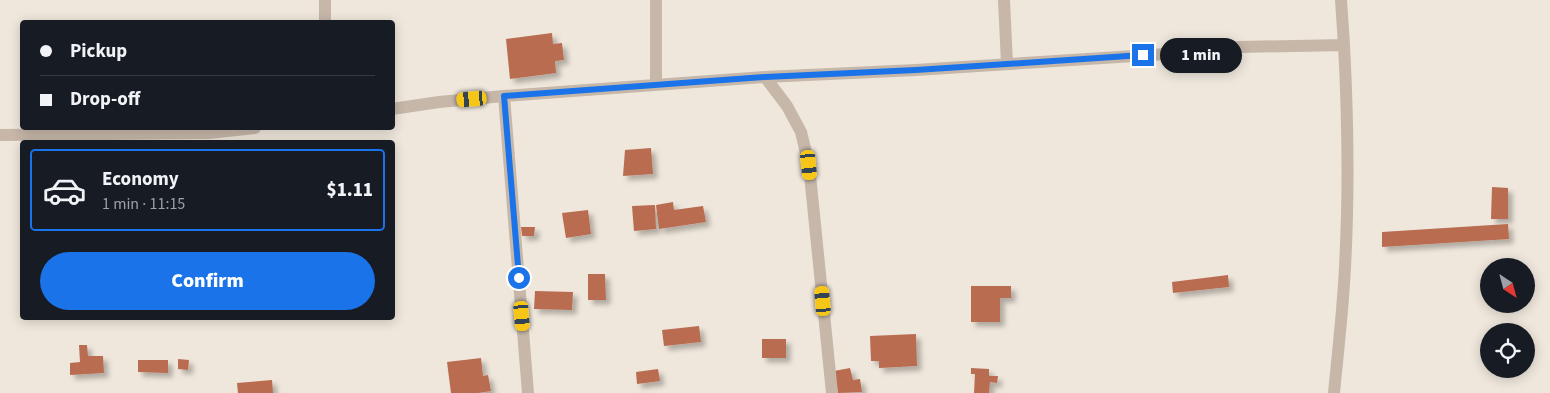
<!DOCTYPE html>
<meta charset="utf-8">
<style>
body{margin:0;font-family:"Source Sans 3",sans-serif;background:#20242c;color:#f1f3f6;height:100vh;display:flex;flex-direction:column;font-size:19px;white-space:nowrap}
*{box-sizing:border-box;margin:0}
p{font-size:16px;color:#9ea1a6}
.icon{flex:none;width:28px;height:28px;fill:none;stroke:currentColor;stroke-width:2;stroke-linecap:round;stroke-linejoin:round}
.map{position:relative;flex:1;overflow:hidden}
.details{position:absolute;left:20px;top:140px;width:375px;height:180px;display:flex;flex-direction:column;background:#171b24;border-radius:5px;box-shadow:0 2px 12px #0003}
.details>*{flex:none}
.hud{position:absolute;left:20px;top:20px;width:375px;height:110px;border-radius:5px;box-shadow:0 2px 12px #0003;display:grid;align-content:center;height:110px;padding:0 20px;background:#171b24}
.needle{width:32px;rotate:144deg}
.controls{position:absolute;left:1480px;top:258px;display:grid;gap:10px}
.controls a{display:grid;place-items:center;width:55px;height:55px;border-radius:50%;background:#171b24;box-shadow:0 2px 12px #0003;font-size:25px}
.end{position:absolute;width:22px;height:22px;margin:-11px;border:6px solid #1a73e8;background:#fff;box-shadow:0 0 0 2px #fff}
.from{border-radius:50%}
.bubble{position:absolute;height:35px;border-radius:18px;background:#171b24;box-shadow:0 2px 12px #0003;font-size:16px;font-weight:800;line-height:35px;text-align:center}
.car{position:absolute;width:15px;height:30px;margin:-15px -8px;border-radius:6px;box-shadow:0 0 4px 1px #0007;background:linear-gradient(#f5c518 24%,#345 0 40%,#f5c518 0 76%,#345 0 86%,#f5c518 0)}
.hud b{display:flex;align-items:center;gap:18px;height:48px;font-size:19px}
.hud b+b{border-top:1px solid #363941}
.hud i{width:12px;height:12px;background:#f1f3f6}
ul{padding:9px 0 0;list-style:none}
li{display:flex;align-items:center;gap:15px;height:82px;margin:0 10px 8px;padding:0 10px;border:2px solid #363941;border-radius:5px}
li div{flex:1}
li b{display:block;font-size:19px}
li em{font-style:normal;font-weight:800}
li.selected{border-color:#1a73e8}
li>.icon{width:45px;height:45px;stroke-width:1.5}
.primary-button{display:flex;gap:10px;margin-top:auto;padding:10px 20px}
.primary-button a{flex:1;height:58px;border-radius:30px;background:#1a73e8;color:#fff;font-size:20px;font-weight:800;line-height:58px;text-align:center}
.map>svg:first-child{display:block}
.building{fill:#b96c50;filter:url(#shadow)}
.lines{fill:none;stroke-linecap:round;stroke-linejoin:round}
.minor{stroke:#c6b7a9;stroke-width:12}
.route{stroke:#1a73e8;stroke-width:6}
</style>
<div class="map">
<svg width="1550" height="393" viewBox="0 0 1550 393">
<defs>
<filter id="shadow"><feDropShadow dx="4.5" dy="4.5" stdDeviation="2.5" flood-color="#0004"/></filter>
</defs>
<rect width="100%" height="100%" fill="#efe7dc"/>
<path class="building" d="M552,33L553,44L562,43L564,60L555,61L556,73L510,79L506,39Z
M651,148L653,174L623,176L625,150Z
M1492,187L1508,188V219H1491Z
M673,202L674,210L703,206L706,222L659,229L656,205Z
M655,205L656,229L634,231L632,206Z
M588,210L591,234L566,238L562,213Z
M1508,224L1509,239L1382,247V232Z
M521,227H535L534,236H522Z
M588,274H605L606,300H588Z
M1228,275L1229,287L1173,293L1172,282Z
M971,286H1011V298H1000V322H971Z
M535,291L573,292L572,310L534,309Z
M699,326L701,342L664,346L662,330Z
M916,334L917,366L879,368V361H871L870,336Z
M762,339H786V358H762Z
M79,345H87L88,356H103L104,373L70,375V363L80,362Z
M481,358L483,376L488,375L491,391L478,393H451L447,362Z
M178,359L189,360L188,370L178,369Z
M138,360H168V373L138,372Z
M850,368L853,380L860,379L862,392L838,393L834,371Z
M971,368L989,369V376H998L997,383L990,382L989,393H974L975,374H971Z
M658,369L660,381L637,384L636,372Z
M272,380L273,393H238L237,383Z"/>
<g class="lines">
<path class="minor" d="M325,0V22
M656,0V84
M1004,0L1007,64
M1341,0L1344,45
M765,77L787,106L801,132L809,165L832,393
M504,96L528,393
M392,109L439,102L504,96L765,77L916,70L1182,53L1239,47L1344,45C1348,119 1349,193 1345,267C1343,309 1338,351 1334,393
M0,135L209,133L255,128"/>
</g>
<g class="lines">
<path class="route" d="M519,278L504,96L765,77L916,70L1143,55"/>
</g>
</svg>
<div class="controls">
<a><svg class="needle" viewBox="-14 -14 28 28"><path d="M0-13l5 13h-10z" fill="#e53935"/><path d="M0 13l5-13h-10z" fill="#9ea1a6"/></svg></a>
<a><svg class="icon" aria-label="locate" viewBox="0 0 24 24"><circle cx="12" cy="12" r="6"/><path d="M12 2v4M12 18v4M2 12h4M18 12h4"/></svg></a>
</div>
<i class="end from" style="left:519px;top:278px"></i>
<i class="end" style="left:1143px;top:55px"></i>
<div class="bubble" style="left:1160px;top:38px;width:82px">1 min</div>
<i class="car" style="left:472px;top:99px;rotate:265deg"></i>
<i class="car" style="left:809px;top:165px;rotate:174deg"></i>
<i class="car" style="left:823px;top:301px;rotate:355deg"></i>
<i class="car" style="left:522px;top:316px;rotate:175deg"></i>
<div class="hud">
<b><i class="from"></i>Pickup</b>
<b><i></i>Drop-off</b>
</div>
<section class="details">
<ul>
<li class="selected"><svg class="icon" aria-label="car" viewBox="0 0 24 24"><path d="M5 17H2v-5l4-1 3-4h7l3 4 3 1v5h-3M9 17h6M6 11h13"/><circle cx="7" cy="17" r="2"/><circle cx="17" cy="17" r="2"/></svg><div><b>Economy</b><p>1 min · 11:15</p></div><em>$1.11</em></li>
</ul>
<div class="primary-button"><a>Confirm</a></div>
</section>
</div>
